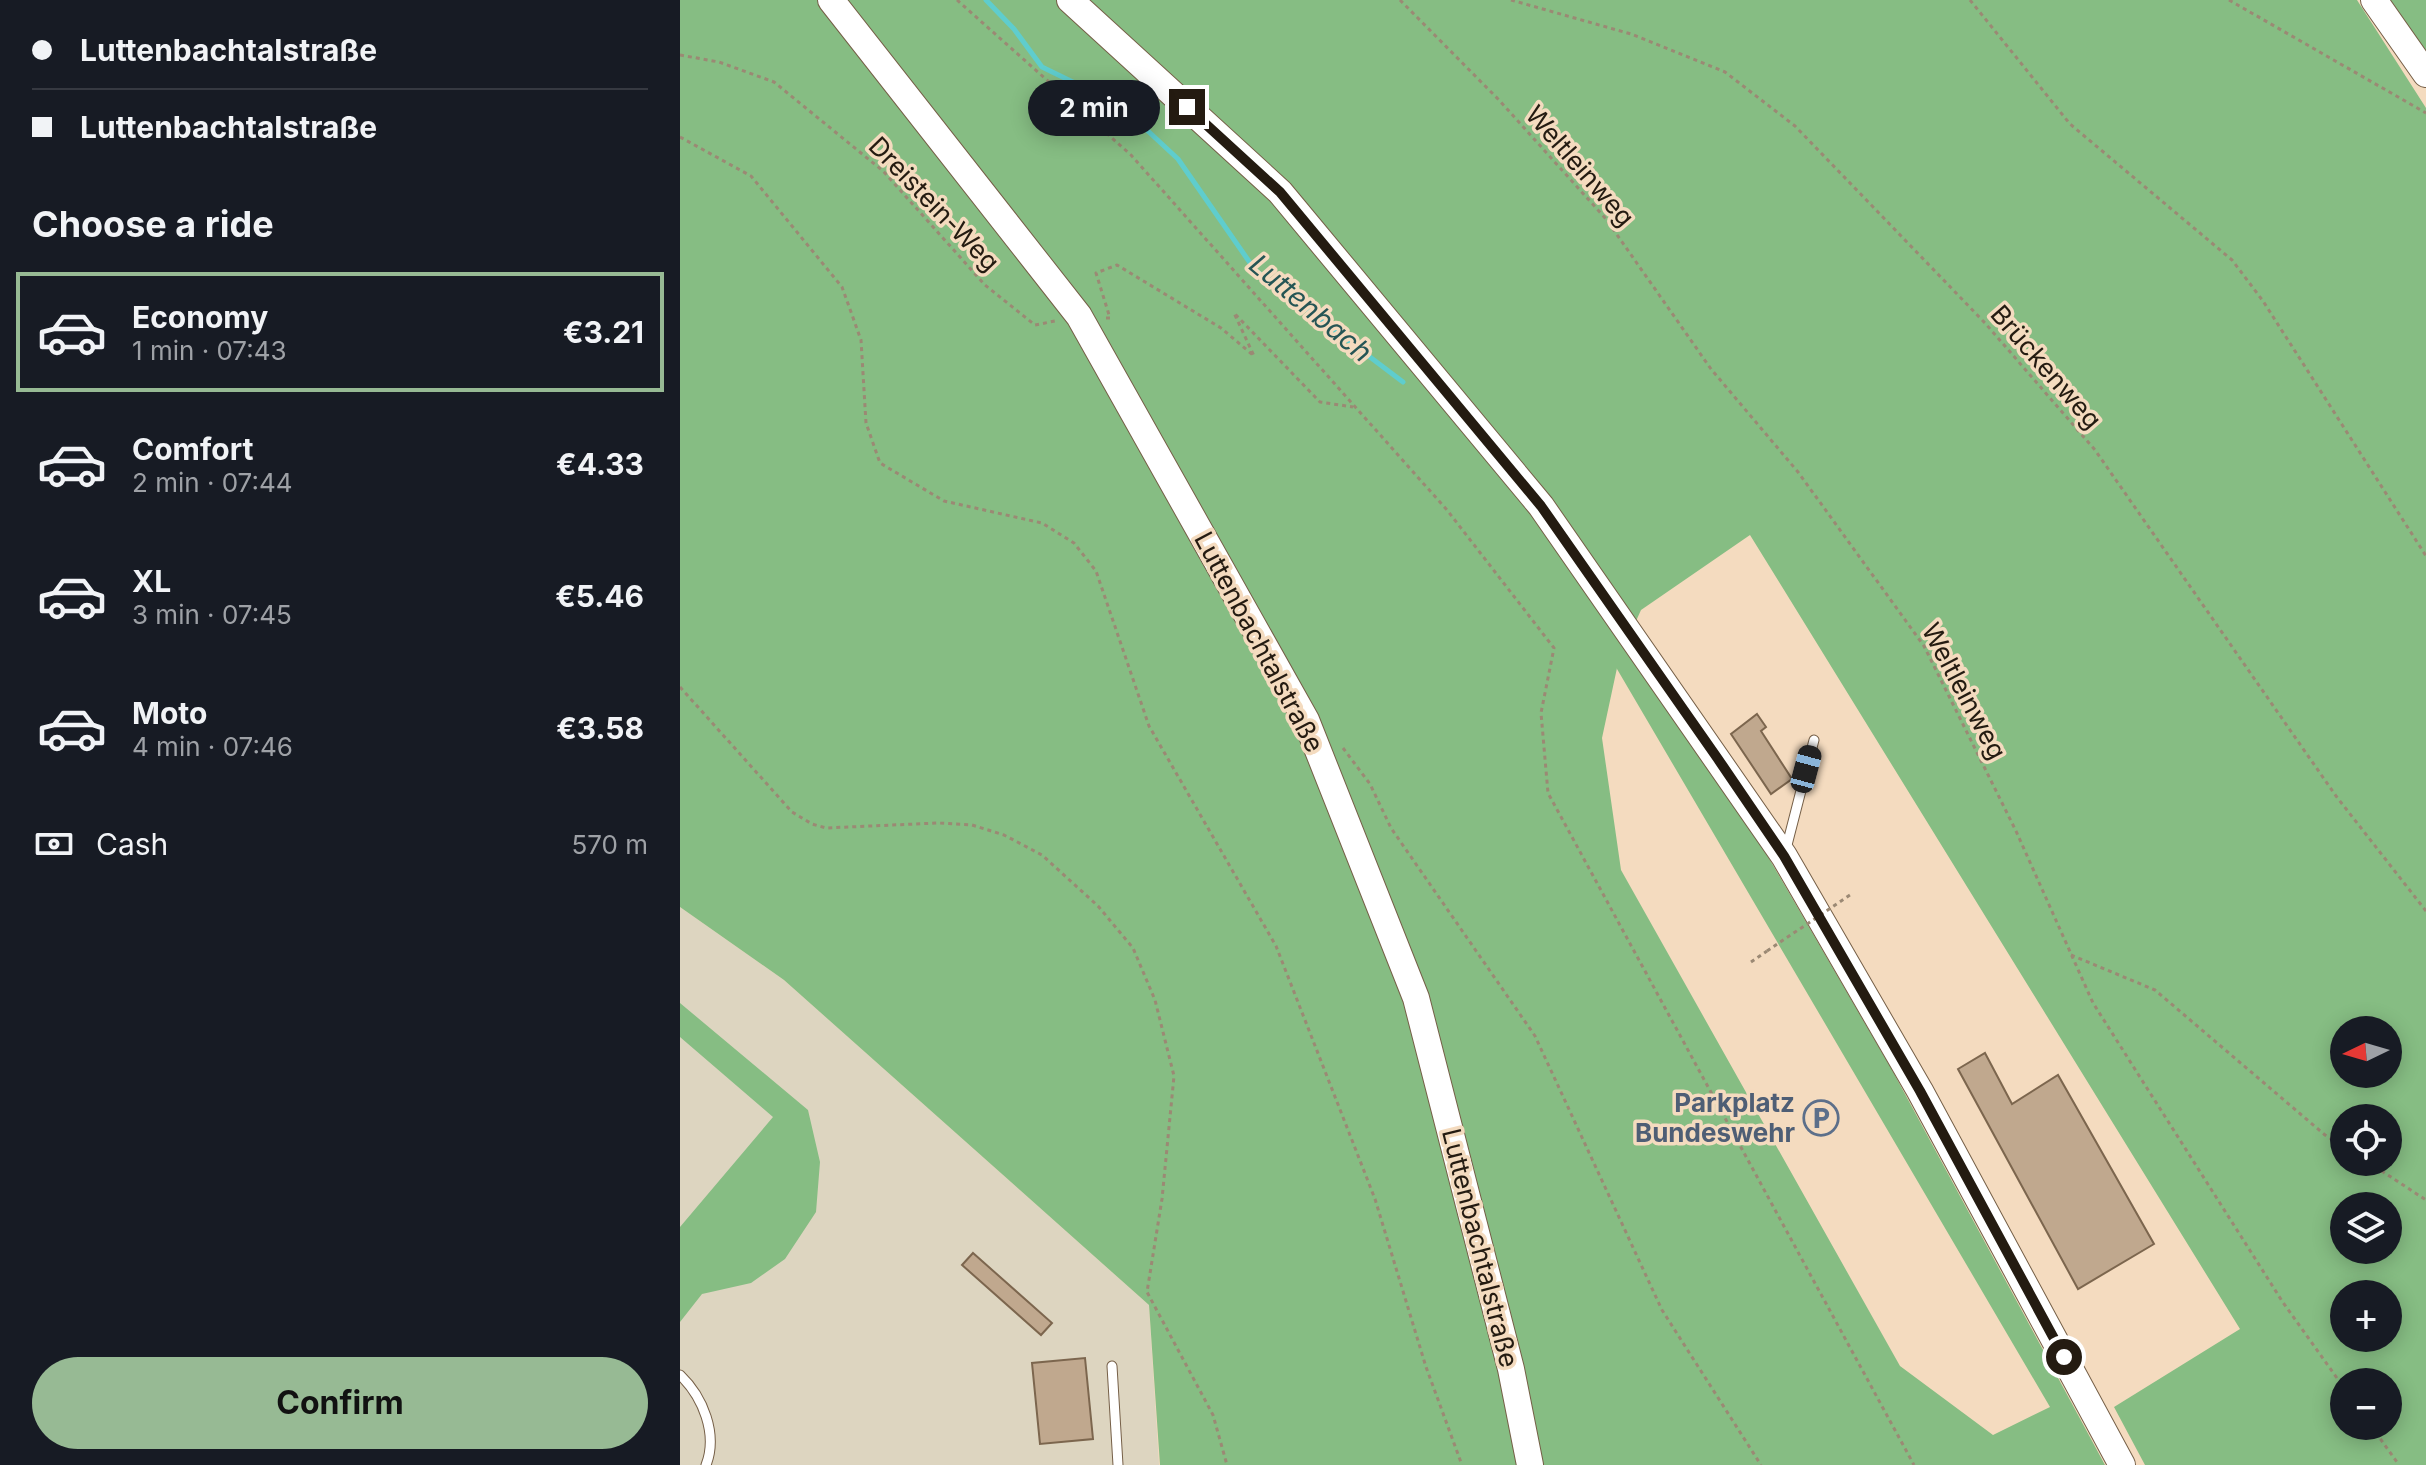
<!DOCTYPE html>
<meta charset="utf-8">
<style>
body{margin:0;font-family:Inter,sans-serif;background:#242831;color:#f1f3f6;height:100vh;display:flex;flex-direction:column;font-size:30px;white-space:nowrap}
*{box-sizing:border-box;margin:0}
p{font-size:26px;color:#9ea1a6}
.icon{flex:none;width:44px;height:44px;fill:none;stroke:currentColor;stroke-width:2;stroke-linecap:round;stroke-linejoin:round}
.map{position:relative;flex:1;overflow:hidden}
.drawer{display:flex;flex-direction:column;background:#171b24;width:680px}
.drawer>*{flex:none}
.guide{display:grid;align-content:center;height:176px;padding:0 32px;background:#171b24}
.needle{width:52px;rotate:265deg}
.fabs{position:absolute;left:1650px;top:1016px;display:grid;gap:16px}
.fabs a{display:grid;place-items:center;width:72px;height:72px;border-radius:50%;background:#171b24;box-shadow:0 4px 20px #0003;font-size:40px}
.end{position:absolute;width:36px;height:36px;margin:-18px;border:10px solid #241b11;background:#fff;box-shadow:0 0 0 4px #fff}
.from{border-radius:50%}
.bubble{position:absolute;height:56px;border-radius:28px;background:#171b24;box-shadow:0 4px 20px #0003;font-size:26px;font-weight:700;line-height:56px;text-align:center}
.car{position:absolute;width:24px;height:48px;margin:-24px -12px;border-radius:10px;box-shadow:0 0 6px 2px #0007;background:linear-gradient(#222 24%,#8ab4d8 0 40%,#222 0 76%,#8ab4d8 0 86%,#222 0)}
.guide b{display:flex;align-items:center;gap:28px;height:76px;font-size:30px}
.guide b+b{border-top:2px solid #363941}
.guide i{width:20px;height:20px;background:#f1f3f6}
ul{padding:0;list-style:none}
li{display:flex;align-items:center;gap:24px;height:120px;margin:0 16px 12px;padding:0 16px;border:4px solid transparent;border-radius:0px}
li div{flex:1}
li b{display:block;font-size:30px}
li em{font-style:normal;font-weight:700}
li.active{border-color:#97ba94}
li>.icon{width:72px;height:72px;stroke-width:1.5}
h2{padding:0 32px;font-size:36px;line-height:96px}
.pay{display:flex;align-items:center;gap:20px;height:88px;padding:0 32px;font-size:30px}
.pay p{margin-inline-start:auto}
.primary-button{display:flex;gap:16px;margin-top:auto;padding:16px 32px}
.primary-button a{flex:1;height:92px;border-radius:48px;background:#97ba94;color:#111;font-size:32px;font-weight:700;line-height:92px;text-align:center}
main{display:flex;flex:1;min-height:0}
.map>svg:first-child{display:block}
.industrial{fill:#ddd5c0}
.green{fill:#86bd83;fill-rule:evenodd}
.lines{fill:none;stroke-linecap:round;stroke-linejoin:round}
.stream{stroke:#5fcdcd;stroke-width:5}
.building{fill:#c0a88e;stroke:#7c664e;stroke-width:2}
.lane-casing{stroke:#755f47;stroke-width:11}
.secondary-casing{stroke:#755f47;stroke-width:28}
.path{stroke:#9b8974;stroke-width:3;stroke-dasharray:4 4;stroke-linecap:butt}
.lane{stroke:#fff;stroke-width:9}
.secondary{stroke:#fff;stroke-width:26}
.path-bridge{stroke:#9b8974;stroke-width:3;stroke-dasharray:4 4;stroke-linecap:butt}
.route{stroke:#241b11;stroke-width:10}
.labels{text-anchor:middle;stroke-width:7;stroke-linejoin:round;paint-order:stroke}
.street-label{font-size:26px;fill:#241b11;stroke:#f4dbbf}
.service-label{font-size:26px;font-weight:bold;fill:#4e5e75;stroke:#f4dbbf;text-anchor:end}
.water-label{font-size:28px;font-style:italic;fill:#255555;stroke:#f4dbbf}
</style>
<main>
<section class="drawer">
<div class="guide">
<b><i class="from"></i>Luttenbachtalstraße</b>
<b><i></i>Luttenbachtalstraße</b>
</div>
<h2>Choose a ride</h2>
<ul>
<li class="active"><svg class="icon" aria-label="car" viewBox="0 0 24 24"><path d="M5 17H2v-5l4-1 3-4h7l3 4 3 1v5h-3M9 17h6M6 11h13"/><circle cx="7" cy="17" r="2"/><circle cx="17" cy="17" r="2"/></svg><div><b>Economy</b><p>1 min · 07:43</p></div><em>€3.21</em></li>
<li><svg class="icon" aria-label="car" viewBox="0 0 24 24"><path d="M5 17H2v-5l4-1 3-4h7l3 4 3 1v5h-3M9 17h6M6 11h13"/><circle cx="7" cy="17" r="2"/><circle cx="17" cy="17" r="2"/></svg><div><b>Comfort</b><p>2 min · 07:44</p></div><em>€4.33</em></li>
<li><svg class="icon" aria-label="car" viewBox="0 0 24 24"><path d="M5 17H2v-5l4-1 3-4h7l3 4 3 1v5h-3M9 17h6M6 11h13"/><circle cx="7" cy="17" r="2"/><circle cx="17" cy="17" r="2"/></svg><div><b>XL</b><p>3 min · 07:45</p></div><em>€5.46</em></li>
<li><svg class="icon" aria-label="car" viewBox="0 0 24 24"><path d="M5 17H2v-5l4-1 3-4h7l3 4 3 1v5h-3M9 17h6M6 11h13"/><circle cx="7" cy="17" r="2"/><circle cx="17" cy="17" r="2"/></svg><div><b>Moto</b><p>4 min · 07:46</p></div><em>€3.58</em></li>
</ul>
<div class="pay"><svg class="icon" aria-label="cash" viewBox="0 0 24 24"><path d="M3 7h18v10H3z"/><circle cx="12" cy="12" r="2"/></svg>Cash<p>570 m</p></div>
<div class="primary-button"><a>Confirm</a></div>
</section>
<div class="map">
<svg width="1746" height="1465" viewBox="0 0 1746 1465">
<rect width="100%" height="100%" fill="#f4dbbf"/>
<path class="industrial" d="M0,907L104,980L469,1305L479,1465H0Z"/>
<path class="green" d="M0,0H1677L1746,108V1465H1465L1434,1407L1560,1329L1070,535L961,610L947,641L1051,793L1211,1068L1425,1465H480L469,1305L104,980L0,907ZM937,668V669L1370,1407L1313,1435L1220,1366L941,870L922,738ZM1664,1030H1708V1074H1664ZM1664,1118H1708V1162H1664ZM1664,1206H1708V1250H1664ZM1664,1294H1708V1338H1664ZM1664,1382H1708V1426H1664Z
M1701,0H1746V62Z
M0,1003L128,1110L140,1162L136,1212L105,1259L71,1283L22,1294L0,1322V1227L93,1117L0,1037Z"/>
<g class="lines">
<path class="stream" d="M306,0L334,29L362,67L440,105L498,159L575,270L723,382"/>
</g>
<path class="building" d="M1077,714L1086,727L1081,731L1112,779L1091,794L1051,734Z
M1305,1053L1332,1104L1378,1075L1474,1244L1398,1289L1278,1069Z
M293,1253L372,1323L361,1335L282,1265Z
M405,1358L413,1439L360,1444L352,1363Z"/>
<g class="lines">
<defs>
<path id="lane" d="M1106,849L1134,740
M432,1366L438,1465
M0,1375C23,1397 38,1434 26,1465"/>
<path id="secondary" d="M151,0L399,316L626,720L736,998L831,1369L850,1465
M390,0L600,192L861,506L1104,856L1240,1091L1442,1465
M1694,0L1746,74"/>
</defs>
<use href="#lane" class="lane-casing"/>
<use href="#secondary" class="secondary-casing"/>
<path class="path" d="M277,0L451,155L767,510L874,648L861,713L868,793L1234,1465
M720,0L819,100L926,219L1031,369L1118,472L1244,646L1336,831L1413,1003L1602,1301L1664,1388
M831,0L951,34L1045,72L1115,126L1305,323L1415,450L1656,796L1746,911
M1290,0L1390,124L1552,260L1583,301L1746,556
M1549,0L1746,113
M0,55L39,62L94,82L203,171L305,285L355,325L375,321
M0,137L71,176L162,287L181,340L186,423L200,463L264,501L362,523L394,543L416,571L469,726L596,946L695,1199L746,1367L782,1465
M426,318H430L416,273L437,265L541,328L574,356L554,313L640,402L673,407
M0,687L112,812L132,824L146,828L258,823L292,825L324,835L362,855L418,906L453,948L475,1000L494,1076L482,1199L467,1292L533,1415L547,1465
M663,748L690,784L711,828L855,1036L982,1310L1081,1465
M1391,955L1475,990L1645,1135L1664,1147
M1071,962L1087,951
M1688,1162L1746,1200
M1691,1426L1719,1465"/>
<use href="#lane" class="lane"/>
<use href="#secondary" class="secondary"/>
<path class="path-bridge" d="M1087,951L1173,893"/>
</g>
<g class="lines">
<path class="route" d="M507,107L600,192L861,506L1038,759L1104,856L1240,1091L1384,1357"/>
</g>
<defs>
<symbol id="parking-ring" viewBox="-11 -11 22 22"><circle r="9.5" fill="#f4dbbf" stroke="#5c6f8a" stroke-width="1.5"/><path d="M-3.5-5.5H1a3.5 3.5 0 0 1 0 7H-1V5.5H-3.5ZM-1-3.4V-.6H.8a1.4 1.4 0 0 0 0-2.8Z" fill="#5c6f8a"/></symbol>
</defs>
<g fill-rule="evenodd">
<use href="#parking-ring" x="1121" y="1098" width="40" height="40"/>
</g>
<g class="labels">
<g class="street-label">
<text transform="translate(900 166) rotate(49)" y="9">Weltleinweg</text>
<text transform="translate(254 204) rotate(46)" y="9">Dreistein-Weg</text>
<text transform="translate(1366 367) rotate(49)" y="9">Brückenweg</text>
<text transform="translate(579 642) rotate(62)" y="9">Luttenbachtalstraße</text>
<text transform="translate(1284 691) rotate(62)" y="9">Weltleinweg</text>
<text transform="translate(800 1248) rotate(76)" y="9">Luttenbachtalstraße</text>
</g>
<g class="service-label">
<text x="1115" y="1112">Parkplatz<tspan x="1115" dy="30">Bundeswehr</tspan></text>
</g>
<g class="water-label">
<text transform="translate(631 308) rotate(40)" y="10">Luttenbach</text>
</g>
</g>
</svg>
<div class="fabs">
<a><svg class="needle" viewBox="-14 -14 28 28"><path d="M0-13l5 13h-10z" fill="#e53935"/><path d="M0 13l5-13h-10z" fill="#9ea1a6"/></svg></a>
<a><svg class="icon" aria-label="locate" viewBox="0 0 24 24"><circle cx="12" cy="12" r="6"/><path d="M12 2v4M12 18v4M2 12h4M18 12h4"/></svg></a>
<a><svg class="icon" aria-label="layers" viewBox="0 0 24 24"><path d="M12 4l9 5-9 5-9-5zM3 14l9 5 9-5"/></svg></a>
<a>+</a>
<a>−</a>
</div>
<i class="end from" style="left:1384px;top:1357px"></i>
<i class="end" style="left:507px;top:107px"></i>
<div class="bubble" style="left:348px;top:80px;width:132px">2 min</div>
<i class="car" style="left:1126px;top:769px;rotate:15deg"></i>
</div>
</main>
